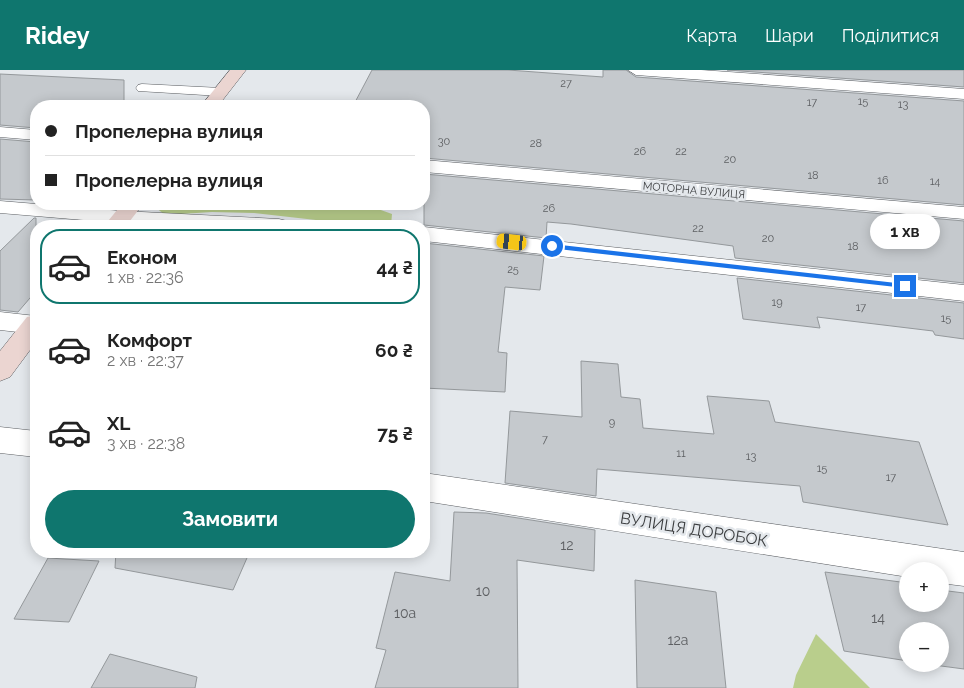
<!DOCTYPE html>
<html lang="uk">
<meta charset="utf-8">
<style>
body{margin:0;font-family:Raleway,sans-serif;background:#f2f2f2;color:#222;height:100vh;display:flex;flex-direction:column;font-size:19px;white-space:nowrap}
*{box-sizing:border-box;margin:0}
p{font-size:16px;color:#767676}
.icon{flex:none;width:28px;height:28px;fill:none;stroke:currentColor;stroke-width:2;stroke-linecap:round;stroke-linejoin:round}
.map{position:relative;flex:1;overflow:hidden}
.details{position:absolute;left:30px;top:150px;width:400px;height:338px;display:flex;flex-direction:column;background:#fff;border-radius:20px;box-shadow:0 2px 12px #0003}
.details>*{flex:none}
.banner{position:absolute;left:30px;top:30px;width:400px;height:110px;border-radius:20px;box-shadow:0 2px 12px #0003;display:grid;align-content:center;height:110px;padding:0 15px;background:#fff}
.buttons{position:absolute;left:899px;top:492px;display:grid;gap:10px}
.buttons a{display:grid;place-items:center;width:50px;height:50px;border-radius:50%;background:#fff;box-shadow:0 2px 12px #0003;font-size:25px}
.end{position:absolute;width:22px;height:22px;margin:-11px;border:6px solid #1a73e8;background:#fff;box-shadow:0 0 0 2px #fff}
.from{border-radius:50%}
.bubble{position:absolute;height:35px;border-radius:18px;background:#fff;box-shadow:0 2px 12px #0003;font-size:16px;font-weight:700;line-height:35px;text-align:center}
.car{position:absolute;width:15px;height:30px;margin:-15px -8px;border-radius:6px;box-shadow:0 0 4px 1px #0007;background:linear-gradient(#f5c518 24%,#345 0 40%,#f5c518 0 76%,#345 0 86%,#f5c518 0)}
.banner b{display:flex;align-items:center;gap:18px;height:48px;font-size:19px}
.banner b+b{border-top:1px solid #e0e0e0}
.banner i{width:12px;height:12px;background:#222}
ul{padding:9px 0 0;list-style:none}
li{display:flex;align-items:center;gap:15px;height:75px;margin:0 10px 8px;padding:0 5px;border:2px solid transparent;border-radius:20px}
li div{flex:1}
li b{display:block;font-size:19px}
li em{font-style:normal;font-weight:700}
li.selected{border-color:#0f766e}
li>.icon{width:45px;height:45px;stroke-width:1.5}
.primary-button{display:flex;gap:10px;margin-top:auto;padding:10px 15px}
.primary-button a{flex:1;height:58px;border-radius:30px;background:#0f766e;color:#fff;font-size:20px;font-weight:700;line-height:58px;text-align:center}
header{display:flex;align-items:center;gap:30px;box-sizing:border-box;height:70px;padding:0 25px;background:#0f766e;color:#fff}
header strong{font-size:24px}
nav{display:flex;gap:28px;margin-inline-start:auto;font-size:18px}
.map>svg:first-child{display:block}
.green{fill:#b9ce8c}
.building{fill:#c5c9cd;stroke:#94989b}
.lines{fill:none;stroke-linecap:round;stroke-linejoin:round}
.lane-casing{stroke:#5b5e62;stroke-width:1}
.street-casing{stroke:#5b5e62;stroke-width:1}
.secondary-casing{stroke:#5b5e62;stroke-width:1}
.lane{fill:#fff;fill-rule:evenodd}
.street{fill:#fff;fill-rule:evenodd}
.secondary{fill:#ebd5d1;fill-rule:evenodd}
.route{fill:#1a73e8}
.labels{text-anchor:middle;stroke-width:5;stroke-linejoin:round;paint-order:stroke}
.number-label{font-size:11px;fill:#5d5f62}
.far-street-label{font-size:11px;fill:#3a3c3e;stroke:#e4e8ec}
.near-number-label{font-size:14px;fill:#5d5f62}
.near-street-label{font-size:16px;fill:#3a3c3e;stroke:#e4e8ec}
</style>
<header>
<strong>Ridey</strong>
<nav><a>Карта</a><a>Шари</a><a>Поділитися</a></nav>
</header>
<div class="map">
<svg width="964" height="618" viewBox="0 0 964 618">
<rect width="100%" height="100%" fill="#e4e8ec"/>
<path class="green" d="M156,134H364L392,144L391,156L360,155L254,143L212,142L165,145L155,137Z
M816,564L870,618H793L796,605Z"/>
<path class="building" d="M372,0H508L603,7V0H626L636,7L964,31V135L424,88V36H353Z
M727,0H964V17Z
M0,4L124,10V36H36V58L0,55Z
M0,69L36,72V130L0,129Z
M424,104L964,151V213L735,188L733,176L571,154L547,152L546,168L424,155Z
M34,148H36V221L18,242L0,240V181Z
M424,173L544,186L540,220L505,217L498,282L507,283L505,322L424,318Z
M737,208L964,233V269L935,265L933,261L817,247L820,258L743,249Z
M581,291L618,294L621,327L640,329L643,358L714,364L707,326L769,331L775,352L919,372L948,455L803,432L800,416L597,399L596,426L505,413L510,341L582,347Z
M454,442L486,443L595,460L594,501L517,490L518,618H375L386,580L376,578L395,502L450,511Z
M116,481H250L233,520L115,498Z
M48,488L99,491L69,552L14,549Z
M825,502L908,513V534H940V520L964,523V599L926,594H940V561H908V591L844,581Z
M635,510L716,522L726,618H637Z
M110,584L197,607L195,618H91Z"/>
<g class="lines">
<defs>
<path id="lane" d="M142,14L221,18L227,22L221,26L138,21L136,18L138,15Z"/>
<path id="street" d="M628,0H701L964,19V29L636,5Z
M0,57L36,60V70L0,67Z
M424,90L964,137V149L424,102Z
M0,131L122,141L279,149L287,151L290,156H155L0,143Z
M424,157L964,215V231L424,171Z
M0,242L36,246V264L0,260Z
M0,357L36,361V387L0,383Z
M424,403L964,482V516L940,513V501H908V507L424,431Z"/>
<path id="secondary" d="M230,0H246L218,36H201Z
M122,134H143L126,156H104Z
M36,245V272L10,307L0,311V281L27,247Z"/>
</defs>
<use href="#lane" class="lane-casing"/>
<use href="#street" class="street-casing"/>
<use href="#secondary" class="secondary-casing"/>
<use href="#lane" class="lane"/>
<use href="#street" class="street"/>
<use href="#secondary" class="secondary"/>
</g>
<path class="route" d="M552,174L905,214L909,216L905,218L549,178Z"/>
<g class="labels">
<g class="number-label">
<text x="566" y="17">27</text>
<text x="863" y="35">15</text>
<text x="812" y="36">17</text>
<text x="903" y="38">13</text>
<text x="444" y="75">30</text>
<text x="536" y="77">28</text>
<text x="640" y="85">26</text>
<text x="681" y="85">22</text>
<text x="730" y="93">20</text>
<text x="813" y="109">18</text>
<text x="883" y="114">16</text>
<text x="935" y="115">14</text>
<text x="549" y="142">26</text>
<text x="698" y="162">22</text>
<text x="768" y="172">20</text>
<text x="853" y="180">18</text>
<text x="513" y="203">25</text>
<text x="777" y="236">19</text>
<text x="861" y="241">17</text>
<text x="946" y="252">15</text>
<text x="612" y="356">9</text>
<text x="545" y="373">7</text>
<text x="681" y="387">11</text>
<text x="751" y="390">13</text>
<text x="822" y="402">15</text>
<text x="891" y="411">17</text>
</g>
<g class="far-street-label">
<text transform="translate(694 120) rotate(5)" y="4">МОТОРНА ВУЛИЦЯ</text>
</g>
<g class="near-number-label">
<text x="567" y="480">12</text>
<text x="483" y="526">10</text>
<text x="405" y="548">10а</text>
<text x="878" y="553">14</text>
<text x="678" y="575">12а</text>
</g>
<g class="near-street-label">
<text transform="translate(694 459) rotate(9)" y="6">ВУЛИЦЯ ДОРОБОК</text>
</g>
</g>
</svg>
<div class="buttons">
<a>+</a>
<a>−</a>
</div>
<i class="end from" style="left:552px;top:176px"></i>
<i class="end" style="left:905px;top:216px"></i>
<div class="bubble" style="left:870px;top:144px;width:70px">1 хв</div>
<i class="car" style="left:512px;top:172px;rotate:276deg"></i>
<div class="banner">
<b><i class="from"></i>Пропелерна вулиця</b>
<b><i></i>Пропелерна вулиця</b>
</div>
<section class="details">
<ul>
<li class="selected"><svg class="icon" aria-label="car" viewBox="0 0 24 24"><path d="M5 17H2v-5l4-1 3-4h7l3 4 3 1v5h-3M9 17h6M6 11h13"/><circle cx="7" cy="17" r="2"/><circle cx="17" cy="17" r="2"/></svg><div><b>Економ</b><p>1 хв · 22:36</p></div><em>44 ₴</em></li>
<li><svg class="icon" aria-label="car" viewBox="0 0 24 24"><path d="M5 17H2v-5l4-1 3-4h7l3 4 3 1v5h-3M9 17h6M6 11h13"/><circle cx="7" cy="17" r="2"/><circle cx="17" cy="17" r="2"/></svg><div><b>Комфорт</b><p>2 хв · 22:37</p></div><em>60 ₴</em></li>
<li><svg class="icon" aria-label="car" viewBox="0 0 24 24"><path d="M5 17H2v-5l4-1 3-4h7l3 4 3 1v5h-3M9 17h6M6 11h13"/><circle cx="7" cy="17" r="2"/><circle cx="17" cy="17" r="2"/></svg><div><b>XL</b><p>3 хв · 22:38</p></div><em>75 ₴</em></li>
</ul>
<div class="primary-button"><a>Замовити</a></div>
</section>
</div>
